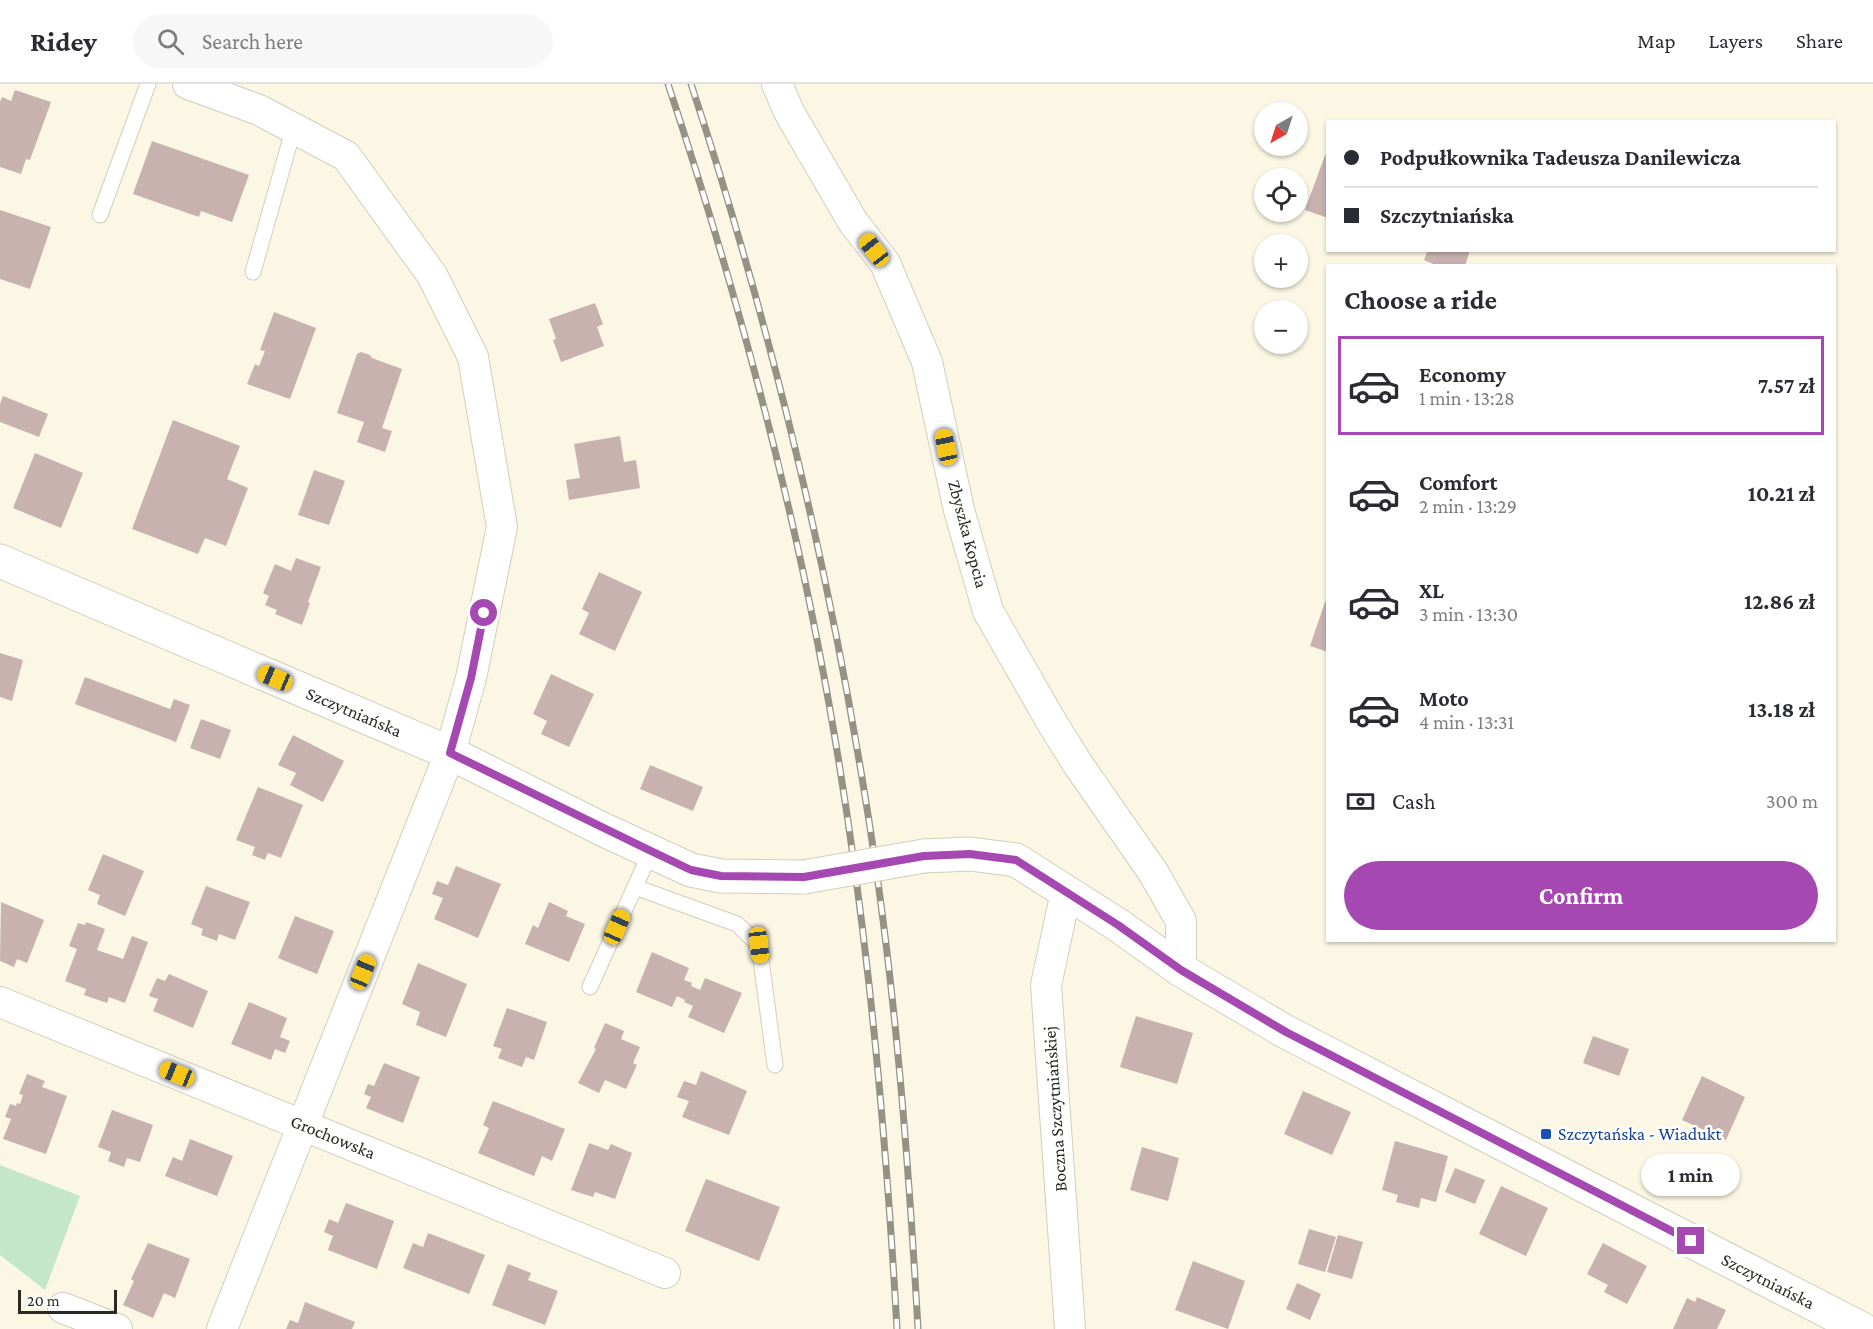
<!DOCTYPE html>
<meta charset="utf-8">
<style>
body{margin:0;font-family:"Crimson Pro",serif;background:#f7f7f7;color:#2b2b33;height:100vh;display:flex;flex-direction:column;font-size:22px;white-space:nowrap}
*{box-sizing:border-box;margin:0}
p{font-size:20px;color:#7c7c81}
.icon{flex:none;width:33px;height:33px;fill:none;stroke:currentColor;stroke-width:2;stroke-linecap:round;stroke-linejoin:round}
.map{position:relative;flex:1;overflow:hidden}
.details{position:absolute;left:1326px;top:180px;width:510px;height:678px;display:flex;flex-direction:column;background:#fff;border-radius:0px;box-shadow:0 2px 4px #0004}
.details>*{flex:none}
.hud{position:absolute;left:1326px;top:36px;width:510px;height:132px;border-radius:0px;box-shadow:0 2px 4px #0004;display:grid;align-content:center;height:132px;padding:0 18px;background:#fff}
.needle{width:39px;rotate:219deg}
.controls{position:absolute;left:1254px;top:18px;display:grid;gap:12px}
.controls a{display:grid;place-items:center;width:54px;height:54px;border-radius:50%;background:#fff;box-shadow:0 2px 4px #0004;font-size:30px}
.scale{position:absolute;left:18px;bottom:15px;width:99px;box-sizing:border-box;padding-left:6px;border:3px solid #2b2922;border-top:0;font-size:16px;line-height:21px;white-space:nowrap;color:#2b2922;-webkit-text-stroke:4px #fff;paint-order:stroke}
.end{position:absolute;width:27px;height:27px;margin:-14px;border:8px solid #a648b1;background:#fff;box-shadow:0 0 0 3px #fff}
.from{border-radius:50%}
.bubble{position:absolute;height:42px;border-radius:21px;background:#fff;box-shadow:0 2px 4px #0004;font-size:20px;font-weight:700;line-height:42px;text-align:center}
.car{position:absolute;width:18px;height:36px;margin:-18px -9px;border-radius:8px;box-shadow:0 0 4px 2px #0007;background:linear-gradient(#f5c518 24%,#345 0 40%,#f5c518 0 76%,#345 0 86%,#f5c518 0)}
.hud b{display:flex;align-items:center;gap:21px;height:57px;font-size:22px}
.hud b+b{border-top:2px solid #e1e1e2}
.hud i{width:15px;height:15px;background:#2b2b33}
ul{padding:0;list-style:none}
li{display:flex;align-items:center;gap:18px;height:99px;margin:0 12px 9px;padding:0 6px;border:3px solid transparent;border-radius:0px}
li div{flex:1}
li b{display:block;font-size:22px}
li em{font-style:normal;font-weight:700}
li.active{border-color:#a648b1}
li>.icon{width:54px;height:54px;stroke-width:1.5}
h2{padding:0 18px;font-size:27px;line-height:72px}
.pay{display:flex;align-items:center;gap:15px;height:66px;padding:0 18px;font-size:22px}
.pay p{margin-inline-start:auto}
.action{display:flex;gap:12px;margin-top:auto;padding:12px 18px}
.action a{flex:1;height:69px;border-radius:36px;background:#a648b1;color:#fff;font-size:24px;font-weight:700;line-height:69px;text-align:center}
header{display:flex;align-items:center;gap:36px;box-sizing:border-box;height:84px;padding:0 30px;background:#fff;border-bottom:2px solid #e1e1e2}
header strong{font-size:28px}
nav{display:flex;gap:33px;margin-inline-start:auto;font-size:21px}
.search{width:420px;height:54px;background:#f7f7f7;display:flex;align-items:center;gap:15px;box-sizing:border-box;padding:0 21px;border-radius:33px;color:#7c7c81;font-size:22px}
.map>svg:first-child{display:block}
.green{fill:#c3e7c7}
.building{fill:#c8b2af}
.lines{fill:none;stroke-linecap:round;stroke-linejoin:round}
.lane-casing{stroke:#d3cebc;stroke-width:17}
.street-casing{stroke:#d3cebc;stroke-width:32}
.secondary-casing{stroke:#d3cebc;stroke-width:35}
.lane{stroke:#fff;stroke-width:15}
.street{stroke:#fff;stroke-width:30}
.secondary{stroke:#fff;stroke-width:33}
.rail-casing{stroke:#959285;stroke-width:7}
.rail{stroke:#fff;stroke-width:4.5;stroke-dasharray:14;stroke-linecap:butt}
.secondary-bridge-casing{stroke:#d3cebc;stroke-width:35;stroke-linecap:butt}
.secondary-bridge{stroke:#fff;stroke-width:33}
.route{stroke:#a648b1;stroke-width:8}
.transit-dot{fill:#1a4fb4;stroke:#fff;stroke-width:2}
.labels{text-anchor:middle;stroke-width:5;stroke-linejoin:round;paint-order:stroke}
.street-label{font-size:18px;fill:#2b2922;stroke:#fff}
.transit-label{font-size:18px;fill:#164399;stroke:#fff;text-anchor:start}
</style>
<header>
<strong>Ridey</strong>
<div class="search"><svg class="icon" aria-label="search" viewBox="0 0 24 24"><circle cx="10" cy="10" r="6"/><path d="M15 15l6 6"/></svg>Search here</div>
<nav><a>Map</a><a>Layers</a><a>Share</a></nav>
</header>
<div class="map">
<svg width="1873" height="1245" viewBox="0 0 1873 1245">
<rect width="100%" height="100%" fill="#fbf7e4"/>
<path class="green" d="M0,1081L80,1112L45,1206L0,1171Z"/>
<path class="building" d="M15,6L51,18L30,76L26,75L21,90L0,83V18L2,13L11,17Z
M152,57L249,91L232,138L201,127L199,133L133,110Z
M1325,71L1328,72V134L1305,126Z
M0,126L51,143L30,205L0,195Z
M1428,166H1470L1465,182H1438L1424,176Z
M595,219L603,240L597,243L604,262L561,278L553,256L556,255L549,235Z
M274,228L316,244L290,315L247,300L255,280L259,282L265,267L260,266Z
M361,268L370,271L372,274L402,285L382,344L392,347L385,368L357,358L364,338L337,329L357,270Z
M3,312L48,330L39,353L0,338V320Z
M173,336L240,362L227,395L248,404L226,462L205,454L198,470L132,445Z
M620,352L624,378L636,376L640,404L569,416L566,396L580,394L574,360Z
M35,369L83,389L61,444L13,424Z
M314,386L345,397L329,441L298,431Z
M296,474L321,483L308,518L310,519L302,541L275,530L277,526L265,521L269,512L263,509L275,480L291,487Z
M599,488L642,508L615,567L579,550L589,529L582,525Z
M1325,518L1328,519V568L1310,562Z
M0,569L23,576L12,617L0,613Z
M551,590L594,610L569,663L541,650L547,637L533,630Z
M85,593L170,625L174,615L190,621L176,658L75,620Z
M201,635L231,646L220,675L190,664Z
M293,651L344,677L323,718L290,701L296,689L278,681Z
M650,681L703,703L693,727L640,705Z
M258,703L303,721L281,774L268,769L265,776L252,771L255,763L236,756Z
M103,770L144,787L125,832L97,820L100,811L88,806Z
M456,782L501,800L478,854L434,835L443,814L432,810L437,797L448,801Z
M206,802L250,818L235,856L219,850L217,857L201,851L203,845L191,840Z
M1,818L44,836L27,879L17,875L14,883L0,877Z
M549,818L568,827L566,832L585,840L569,878L525,860L533,841L538,844Z
M295,832L334,847L317,890L278,874Z
M86,838L105,845L97,866L123,875L132,852L148,858L125,919L109,913L107,919L84,911L86,905L65,897L77,865L69,862L78,839L85,841Z
M652,868L689,884L684,896L692,899L691,902L700,906L705,894L742,909L724,949L688,933L693,922L684,918L685,916L677,912L672,923L636,908Z
M418,879L467,900L446,953L416,941L420,928L402,920Z
M169,890L208,907L193,944L153,927L158,915L149,912L157,894L165,897Z
M249,918L287,934L280,953L290,957L285,969L275,965L271,976L231,960Z
M507,924L547,938L534,976L526,973L522,983L498,974L502,965L493,962Z
M1136,932L1193,949L1177,1000L1120,983Z
M605,939L624,947L621,955L640,963L633,979L637,981L626,1005L605,996L599,1009L578,999L596,965L594,964Z
M1593,952L1629,965L1619,992L1583,979Z
M384,979L420,993L403,1039L366,1024L371,1013L364,1010L368,1000L374,1002Z
M701,987L747,1007L729,1051L682,1033L689,1017L677,1013L684,997L696,1001Z
M27,990L45,997L42,1003L67,1012L46,1070L3,1055L11,1035L5,1033L10,1020L16,1022L17,1019L20,1020L23,1011L19,1010Z
M1702,992L1745,1013L1726,1056L1682,1036Z
M1303,1007L1351,1028L1332,1071L1284,1050Z
M493,1017L565,1045L552,1077L542,1072L534,1092L478,1069L489,1044L483,1041Z
M112,1026L153,1041L140,1078L127,1074L124,1083L108,1077L111,1068L98,1063Z
M190,1055L233,1072L217,1112L165,1092L173,1073L182,1077Z
M1395,1057L1448,1072L1436,1118L1421,1114L1419,1124L1396,1118L1398,1111L1382,1106Z
M589,1059L608,1066L611,1060L632,1069L615,1115L595,1108L593,1113L571,1106Z
M1142,1063L1179,1074L1168,1117L1130,1106Z
M1455,1084L1485,1096L1475,1120L1445,1108Z
M706,1095L780,1123L759,1177L685,1147Z
M1501,1102L1548,1124L1526,1172L1479,1150Z
M346,1119L394,1137L377,1185L328,1166L333,1152L324,1148L329,1135L338,1139Z
M1309,1145L1336,1153L1325,1188L1298,1180Z
M428,1149L485,1171L469,1210L403,1184L413,1159L423,1163Z
M1338,1151L1363,1158L1352,1195L1327,1188Z
M148,1159L190,1175L175,1214L164,1209L153,1234L123,1221L134,1197L131,1195Z
M1603,1159L1647,1182L1627,1220L1604,1208L1608,1201L1587,1190Z
M1193,1177L1245,1197L1228,1245L1175,1226Z
M508,1180L531,1189L528,1196L558,1207L545,1241L492,1221Z
M1297,1199L1321,1210L1310,1236L1286,1225Z
M1697,1213L1726,1226L1717,1245H1673L1687,1214L1695,1218Z
M305,1218L355,1238L352,1245H286L290,1236L298,1239Z"/>
<g class="lines">
<defs>
<path id="lane" d="M100,131L148,0
M253,188L294,43
M635,803L737,840L759,861L775,981
M590,903L651,767"/>
<path id="street" d="M188,0L259,26L346,72L432,191L473,273L502,443L471,594L450,669L222,1245
M777,0L789,28L853,138L885,179L927,278L959,426L988,527L1051,637L1079,682L1153,788L1181,837V886
M1066,808L1046,901L1070,1245
M0,918L665,1189
M63,1224L117,1245"/>
<path id="secondary" d="M0,477L450,669L604,746L691,786L721,792L804,793
M924,772L970,770L1016,776L1118,841L1181,886L1286,948L1862,1245"/>
</defs>
<use href="#lane" class="lane-casing"/>
<use href="#street" class="street-casing"/>
<use href="#secondary" class="secondary-casing"/>
<use href="#lane" class="lane"/>
<use href="#street" class="street"/>
<use href="#secondary" class="secondary"/>
<defs>
<path id="rail" d="M668,0C729,184 781,370 818,561C862,786 884,1016 897,1245
M691,0C768,233 826,470 865,712C894,888 908,1067 918,1245"/>
</defs>
<use href="#rail" class="rail-casing"/>
<use href="#rail" class="rail"/>
<defs>
<path id="secondary-bridge" d="M804,793L924,772"/>
</defs>
<use href="#secondary-bridge" class="secondary-bridge-casing"/>
<use href="#secondary-bridge" class="secondary-bridge"/>
</g>
<g class="lines">
<path class="route" d="M484,529L471,594L450,669L651,767L691,786L721,792L804,793L924,772L970,770L1016,776L1118,841L1181,886L1286,948L1691,1157"/>
</g>
<rect class="transit-dot" x="1540" y="1044" width="12" height="12" rx="3"/>
<g class="labels">
<g class="street-label">
<text transform="translate(968 450) rotate(75)" y="6">Zbyszka Kopcia</text>
<text transform="translate(354 628) rotate(23)" y="6">Szczytniańska</text>
<text transform="translate(1055 1025) rotate(-94)" y="6">Boczna Szczytniańskiej</text>
<text transform="translate(333 1053) rotate(22)" y="6">Grochowska</text>
<text transform="translate(1768 1197) rotate(27)" y="6">Szczytniańska</text>
</g>
<g class="transit-label">
<text x="1558" y="1056">Szczytańska - Wiadukt</text>
</g>
</g>
</svg>
<div class="controls">
<a><svg class="needle" viewBox="-14 -14 28 28"><path d="M0-13l5 13h-10z" fill="#e53935"/><path d="M0 13l5-13h-10z" fill="#7c7c81"/></svg></a>
<a><svg class="icon" aria-label="locate" viewBox="0 0 24 24"><circle cx="12" cy="12" r="6"/><path d="M12 2v4M12 18v4M2 12h4M18 12h4"/></svg></a>
<a>+</a>
<a>−</a>
</div>
<div class="scale">20 m</div>
<i class="end from" style="left:484px;top:529px"></i>
<i class="end" style="left:1691px;top:1157px"></i>
<div class="bubble" style="left:1641px;top:1070px;width:99px">1 min</div>
<i class="car" style="left:874px;top:166px;rotate:322deg"></i>
<i class="car" style="left:946px;top:363px;rotate:348deg"></i>
<i class="car" style="left:275px;top:594px;rotate:293deg"></i>
<i class="car" style="left:617px;top:843px;rotate:24deg"></i>
<i class="car" style="left:759px;top:861px;rotate:173deg"></i>
<i class="car" style="left:363px;top:888px;rotate:22deg"></i>
<i class="car" style="left:177px;top:990px;rotate:292deg"></i>
<div class="hud">
<b><i class="from"></i>Podpułkownika Tadeusza Danilewicza</b>
<b><i></i>Szczytniańska</b>
</div>
<section class="details">
<h2>Choose a ride</h2>
<ul>
<li class="active"><svg class="icon" aria-label="car" viewBox="0 0 24 24"><path d="M5 17H2v-5l4-1 3-4h7l3 4 3 1v5h-3M9 17h6M6 11h13"/><circle cx="7" cy="17" r="2"/><circle cx="17" cy="17" r="2"/></svg><div><b>Economy</b><p>1 min · 13:28</p></div><em>7.57 zł</em></li>
<li><svg class="icon" aria-label="car" viewBox="0 0 24 24"><path d="M5 17H2v-5l4-1 3-4h7l3 4 3 1v5h-3M9 17h6M6 11h13"/><circle cx="7" cy="17" r="2"/><circle cx="17" cy="17" r="2"/></svg><div><b>Comfort</b><p>2 min · 13:29</p></div><em>10.21 zł</em></li>
<li><svg class="icon" aria-label="car" viewBox="0 0 24 24"><path d="M5 17H2v-5l4-1 3-4h7l3 4 3 1v5h-3M9 17h6M6 11h13"/><circle cx="7" cy="17" r="2"/><circle cx="17" cy="17" r="2"/></svg><div><b>XL</b><p>3 min · 13:30</p></div><em>12.86 zł</em></li>
<li><svg class="icon" aria-label="car" viewBox="0 0 24 24"><path d="M5 17H2v-5l4-1 3-4h7l3 4 3 1v5h-3M9 17h6M6 11h13"/><circle cx="7" cy="17" r="2"/><circle cx="17" cy="17" r="2"/></svg><div><b>Moto</b><p>4 min · 13:31</p></div><em>13.18 zł</em></li>
</ul>
<div class="pay"><svg class="icon" aria-label="cash" viewBox="0 0 24 24"><path d="M3 7h18v10H3z"/><circle cx="12" cy="12" r="2"/></svg>Cash<p>300 m</p></div>
<div class="action"><a>Confirm</a></div>
</section>
</div>
